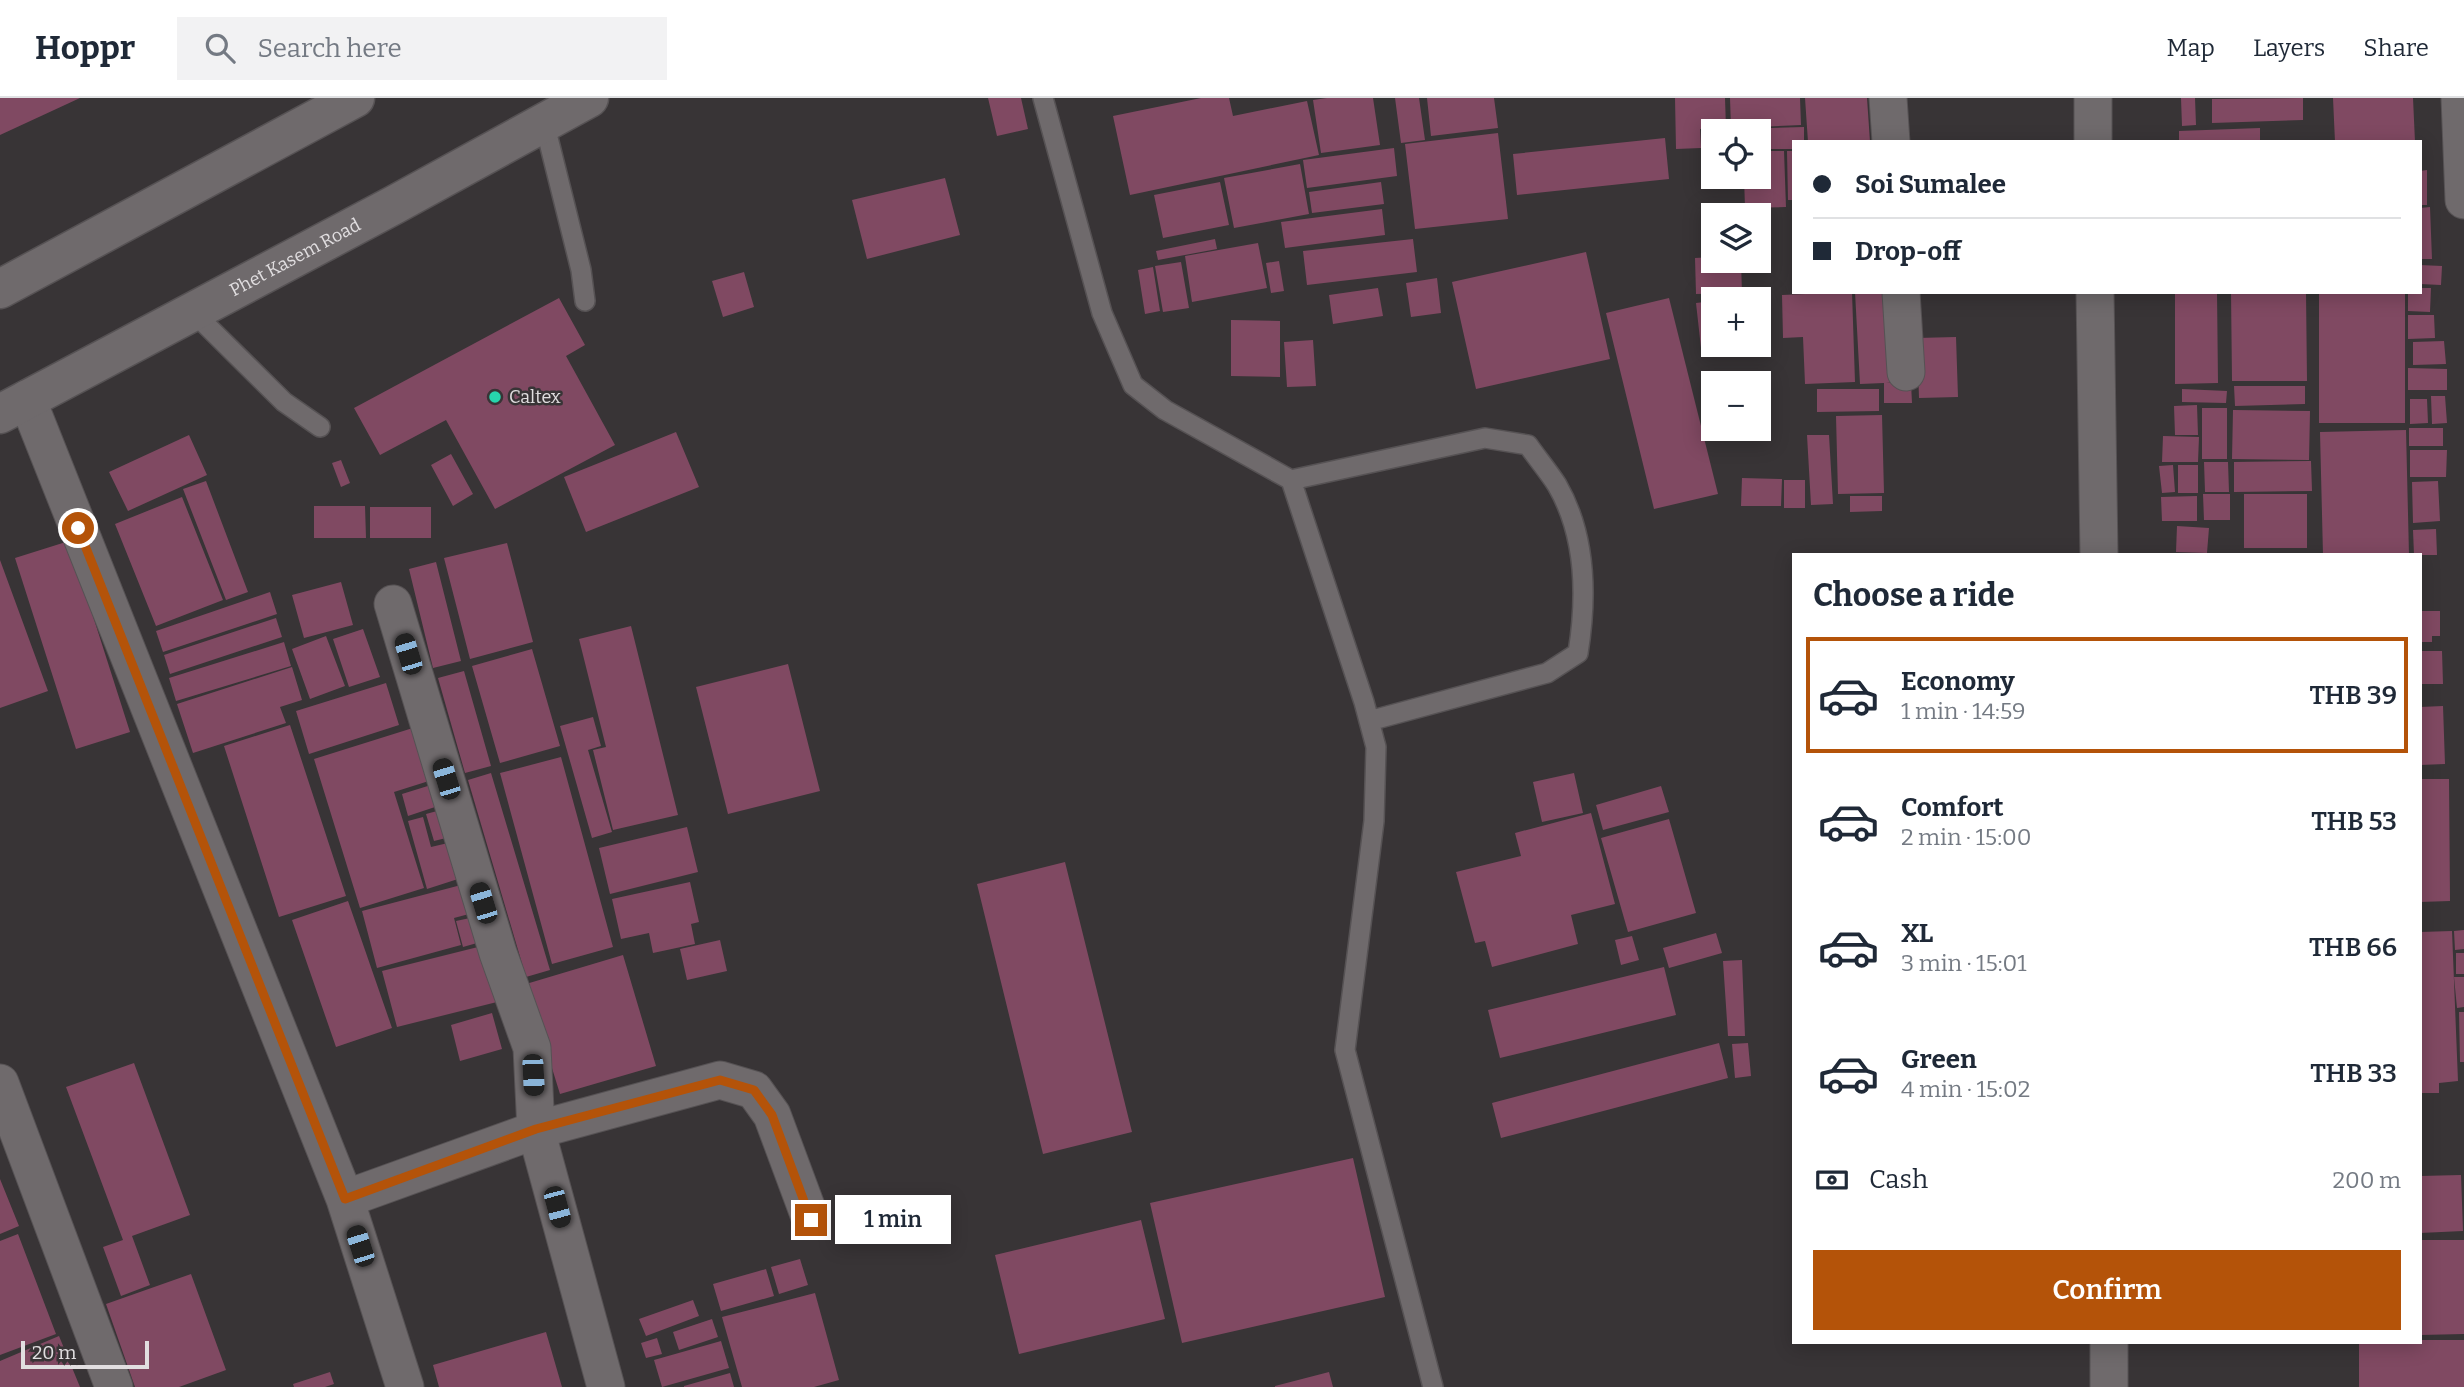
<!DOCTYPE html>
<meta charset="utf-8">
<style>
body{margin:0;font-family:Bitter,serif;background:#f2f2f3;color:#1f2937;height:100vh;display:flex;flex-direction:column;font-size:26px;white-space:nowrap}
*{box-sizing:border-box;margin:0}
p{font-size:23px;color:#747a83}
.icon{flex:none;width:38px;height:38px;fill:none;stroke:currentColor;stroke-width:2;stroke-linecap:round;stroke-linejoin:round}
.map{position:relative;flex:1;overflow:hidden}
.details{position:absolute;left:1792px;top:455px;width:630px;height:791px;display:flex;flex-direction:column;background:#fff;border-radius:0px;box-shadow:0 4px 18px #0003}
.details>*{flex:none}
.top-card{position:absolute;left:1792px;top:42px;width:630px;height:154px;border-radius:0px;box-shadow:0 4px 18px #0003;display:grid;align-content:center;height:154px;padding:0 21px;background:#fff}
.buttons{position:absolute;left:1701px;top:21px;display:grid;gap:14px}
.buttons a{display:grid;place-items:center;width:70px;height:70px;border-radius:0px;background:#fff;box-shadow:0 4px 18px #0003;font-size:35px}
.scale{position:absolute;left:21px;bottom:18px;width:128px;box-sizing:border-box;padding-left:7px;border:4px solid #e1dee0;border-top:0;font-size:19px;line-height:24px;white-space:nowrap;color:#e1dee0;-webkit-text-stroke:5px #383436;paint-order:stroke}
.end{position:absolute;width:32px;height:32px;margin:-16px;border:9px solid #b45309;background:#fff;box-shadow:0 0 0 4px #fff}
.from{border-radius:50%}
.bubble{position:absolute;height:49px;border-radius:0px;background:#fff;box-shadow:0 4px 18px #0003;font-size:23px;font-weight:600;line-height:49px;text-align:center}
.car{position:absolute;width:21px;height:42px;margin:-21px -10px;border-radius:9px;box-shadow:0 0 5px 2px #0007;background:linear-gradient(#222 24%,#8ab4d8 0 40%,#222 0 76%,#8ab4d8 0 86%,#222 0)}
.top-card b{display:flex;align-items:center;gap:24px;height:66px;font-size:26px}
.top-card b+b{border-top:2px solid #e0e1e3}
.top-card i{width:18px;height:18px;background:#1f2937}
ul{padding:0;list-style:none}
li{display:flex;align-items:center;gap:21px;height:116px;margin:0 14px 10px;padding:0 7px;border:4px solid transparent;border-radius:0px}
li div{flex:1}
li b{display:block;font-size:26px}
li em{font-style:normal;font-weight:600}
li.active{border-color:#b45309}
li>.icon{width:63px;height:63px;stroke-width:1.5}
h2{padding:0 21px;font-size:32px;line-height:84px}
.pay{display:flex;align-items:center;gap:18px;height:77px;padding:0 21px;font-size:26px}
.pay p{margin-inline-start:auto}
.primary-button{display:flex;gap:14px;margin-top:auto;padding:14px 21px}
.primary-button a{flex:1;height:80px;border-radius:0px;background:#b45309;color:#fff;font-size:28px;font-weight:600;line-height:80px;text-align:center}
header{display:flex;align-items:center;gap:42px;box-sizing:border-box;height:98px;padding:0 35px;background:#fff;border-bottom:2px solid #e0e1e3}
header strong{font-size:33px}
nav{display:flex;gap:38px;margin-inline-start:auto;font-size:24px}
.search{width:490px;height:63px;background:#f2f2f3;display:flex;align-items:center;gap:18px;box-sizing:border-box;padding:0 24px;border-radius:0px;color:#747a83;font-size:26px}
.map>svg:first-child{display:block}
.building{fill:#804962}
.lines{fill:none;stroke-linecap:round;stroke-linejoin:round}
.lane-casing{stroke:#565254;stroke-width:22}
.street-casing{stroke:#565254;stroke-width:39}
.secondary-casing{stroke:#565254;stroke-width:41}
.lane{stroke:#6f6a6c;stroke-width:19}
.street{stroke:#6f6a6c;stroke-width:37}
.secondary{stroke:#6f6a6c;stroke-width:38}
.route{stroke:#b45309;stroke-width:9}
.poi-dot{fill:#27d5ad;stroke:#383436;stroke-width:2.5}
.labels{text-anchor:middle;stroke-width:5;stroke-linejoin:round;paint-order:stroke}
.street-label{font-size:18px;fill:#e1dee0;stroke:#383436}
.poi-label{font-size:18px;fill:#e1dee0;stroke:#383436;text-anchor:start}
</style>
<header>
<strong>Hoppr</strong>
<div class="search"><svg class="icon" aria-label="search" viewBox="0 0 24 24"><circle cx="10" cy="10" r="6"/><path d="M15 15l6 6"/></svg>Search here</div>
<nav><a>Map</a><a>Layers</a><a>Share</a></nav>
</header>
<div class="map">
<svg width="2464" height="1289" viewBox="0 0 2464 1289">
<rect width="100%" height="100%" fill="#383436"/>
<path class="building" d="M0,0H80L0,37Z
M988,0H1021L1028,31L997,38Z
M1201,0H1229L1233,18L1307,3L1319,57L1130,97L1113,18Z
M1327,0H1373L1380,47L1321,55L1313,2Z
M1395,0H1419L1425,42L1401,45Z
M1427,0H1494L1498,30L1431,38Z
M1675,0H1725L1726,30L1700,31L1701,50L1676,51Z
M1730,0H1800L1801,27L1731,30Z
M1805,0H1867L1870,44H1808Z
M2181,0H2195L2196,27L2182,28Z
M2303,0V22L2212,25V1Z
M2333,0H2413L2415,44H2335Z
M1804,29V44H1794V51H1759V33H1737V31Z
M2260,30V44H2179V33Z
M1703,32H1713V52L1703,53Z
M1498,35L1508,121L1415,131L1405,46Z
M1665,40L1669,81L1517,97L1513,56Z
M1394,50L1397,78L1307,90L1303,62Z
M1759,53H1784L1786,109L1745,110L1744,79H1759Z
M1787,53H1794V102H1788Z
M1300,66L1309,116L1234,130L1224,80Z
M2427,72V107H2420V73Z
M945,80L960,137L867,161L852,102Z
M1220,84L1229,127L1163,140L1154,97Z
M1381,84L1384,106L1312,115L1309,94Z
M2430,109L2432,161H2420V110Z
M1382,111L1385,137L1285,150L1281,124Z
M1215,141L1217,151L1158,162L1156,153Z
M1413,141L1417,174L1307,187L1303,153Z
M1258,145L1267,190L1192,204L1185,158Z
M1586,154L1610,261L1476,291L1452,184Z
M1713,159V163H1741L1742,195L1696,196L1695,160Z
M1279,163L1284,193L1271,195L1266,165Z
M1181,164L1189,210L1163,214L1155,168Z
M2420,167L2442,168L2441,187L2420,186Z
M1153,169L1160,213L1145,216L1138,172Z
M744,174L754,209L723,219L712,183Z
M1437,180L1441,215L1411,219L1406,185Z
M1378,190L1383,218L1333,226L1329,197Z
M2420,190H2431L2430,214L2408,213V194H2420Z
M1852,194L1855,284L1805,286L1803,239L1783,240L1782,197Z
M1855,194H1891L1896,284L1886,285H1911L1912,305H1884V285L1860,286Z
M2175,194H2217L2218,285L2175,286Z
M2231,194H2306L2307,283H2232Z
M2319,194H2405V325H2319Z
M1762,197L1767,243L1759,244V201H1744V199Z
M559,200L585,247L566,258L615,347L495,411L446,322L380,357L354,310Z
M1669,200L1718,396L1654,411L1606,215Z
M1713,203V249L1701,250L1696,205Z
M2408,217H2434L2435,240L2408,241Z
M1231,222L1280,223V279L1231,278Z
M1956,239L1958,299L1919,300L1917,240Z
M1313,242L1316,288L1287,289L1284,244Z
M2444,243L2446,266L2413,267V244Z
M2408,270L2447,271V292H2408Z
M1762,282L1764,312H1759V285H1746V283Z
M2234,288H2305V306L2235,308Z
M1817,291H1879V313L1817,314Z
M2182,291L2227,293L2226,305L2182,304Z
M2431,298H2445L2447,325L2432,326Z
M2410,301H2427L2428,325L2410,326Z
M2197,307L2198,337H2175L2174,308Z
M2202,310H2227V361H2202Z
M2233,312L2310,313L2309,362L2232,361Z
M1882,317L1884,395L1838,396L1836,318Z
M2409,330H2443V348H2409Z
M2406,332L2409,457H2323L2320,334Z
M676,334L699,389L586,434L564,379Z
M189,337L207,377L128,413L109,374Z
M1807,337H1829L1833,406L1811,407Z
M2163,338L2199,339L2198,364H2162Z
M2410,352H2447L2446,379H2410Z
M451,356L473,396L453,408L431,367Z
M341,362L350,385L341,389L332,365Z
M2311,363L2312,393L2234,394V364Z
M2204,364H2228L2229,394H2205Z
M2173,367L2175,394L2162,395L2159,368Z
M2178,367H2198V395H2178Z
M1742,380L1782,381L1781,408H1741Z
M1784,382H1805V410H1784Z
M206,383L248,494L226,502L183,391Z
M2438,383L2440,423L2413,425L2412,384Z
M2203,396H2230V422H2204Z
M2244,396H2307V450H2244Z
M1850,398H1882V413L1850,414Z
M2197,398V423H2162L2161,399Z
M182,399L223,502L156,528L115,426Z
M314,408H365L366,440H314Z
M370,409H431V440H370Z
M2177,428L2209,430L2207,455L2176,454Z
M2436,431L2437,457H2414L2413,432Z
M69,443L130,634L76,651L15,460Z
M507,445L533,544L470,561L444,460Z
M0,462L48,593L0,610Z
M436,464L461,563L433,570L409,471Z
M341,484L353,527L304,540L292,497Z
M270,494L277,516L163,554L156,533Z
M2420,513H2440V538H2432V544H2420Z
M276,520L282,539L170,576L164,557Z
M631,528L678,717L613,732L593,652L606,649L579,541Z
M363,531L380,579L349,589L333,541Z
M326,538L345,588L310,601L292,551Z
M284,544L291,568L176,603L169,580Z
M532,551L560,648L500,665L472,568Z
M2420,553H2442L2443,586H2420Z
M788,566L820,693L728,716L696,589Z
M292,569L302,602L280,609L286,625L193,655L177,606Z
M464,573L491,668L465,675L438,580Z
M386,585L399,627L309,656L296,613Z
M2443,608L2445,666L2420,667V609Z
M593,619L601,648L588,652L612,734L592,740L560,628Z
M290,627L346,798L279,819L224,648Z
M416,629L432,682L394,694L424,790L360,810L314,661Z
M561,659L613,849L552,866L500,675Z
M491,675L550,872L526,879L468,682Z
M1574,675L1583,715L1542,724L1533,684Z
M2420,681H2449L2450,803L2420,804Z
M431,687L438,708L408,718L402,696Z
M1661,688L1669,714L1603,732L1596,707Z
M437,713L446,740L434,743L426,716Z
M1591,715L1615,806L1571,817L1578,846L1492,869L1485,843L1475,845L1456,774L1521,758L1515,735Z
M423,719L431,749L448,745L458,781L427,791L408,723Z
M1669,721L1696,815L1628,834L1601,740Z
M687,729L698,774L610,796L599,750Z
M1065,764L1132,1034L1043,1056L977,786Z
M690,784L699,824L691,826L695,846L653,855L649,835L621,841L612,801Z
M461,787L469,816L454,820L461,847L377,870L362,813Z
M348,803L392,930L336,949L292,822Z
M470,820L477,845L463,849L456,823Z
M2464,832V851L2455,852L2454,833Z
M2452,833L2458,983L2439,985V995H2420V834Z
M1716,835L1722,855L1669,870L1663,850Z
M1632,838L1639,862L1621,867L1615,842Z
M720,842L727,873L687,882L680,851Z
M482,848L497,904L397,929L382,873Z
M2456,855H2464V876H2456Z
M623,857L656,968L560,996L526,886Z
M1742,862L1745,938H1728L1723,863Z
M1664,869L1676,917L1500,960L1488,912Z
M2454,879H2464V909L2457,910Z
M2459,914H2464V964H2460Z
M492,915L502,951L460,963L451,927Z
M1719,945L1728,980L1501,1040L1492,1005Z
M1748,945L1751,978L1735,980L1732,946Z
M134,965L190,1117L132,1138L150,1187L121,1198L103,1149L123,1142L66,989Z
M1353,1060L1385,1199L1182,1245L1150,1105Z
M2461,1077L2463,1133L2420,1135V1078Z
M0,1081L19,1128L0,1136Z
M1141,1122L1165,1221L1019,1256L995,1157Z
M18,1136L56,1236L0,1257V1143Z
M2420,1142H2464V1236L2420,1237Z
M800,1161L808,1187L779,1196L771,1169Z
M766,1171L774,1198L721,1213L713,1186Z
M191,1176L226,1272L179,1289H135L106,1206Z
M815,1195L839,1282L814,1289H742L722,1219Z
M693,1202L699,1218L646,1238L639,1221Z
M712,1221L718,1239L679,1252L673,1234Z
M546,1234L562,1289H439L433,1267Z
M59,1238L80,1289H0V1263Z
M657,1240L662,1256L646,1260L641,1245Z
M2420,1242H2464V1289H2359V1244H2420Z
M721,1243L729,1270L662,1289L654,1262Z
M330,1274L334,1286L325,1289H294L293,1286Z
M1329,1274L1333,1289H1275V1288Z
M730,1275L734,1289H684V1288Z"/>
<g class="lines">
<defs>
<path id="lane" d="M1043,0L1102,215L1133,287L1165,312L1291,382L1364,604L1376,649L1374,723L1345,952L1433,1289
M544,24L581,172L585,203
M192,213L284,304L320,329
M1291,382L1485,340L1528,347C1537,360 1548,373 1557,387C1586,437 1587,499 1578,555L1547,575L1369,623"/>
<path id="street" d="M1888,0L1891,44
M2093,0V44
M2460,0L2464,102
M1901,194L1906,274
M2095,194L2099,457
M27,301L345,1101L405,1289
M393,506L498,855L532,950L536,1032L606,1289
M0,985L114,1289
M345,1101L536,1032L720,982L754,992L772,1017L811,1122
M2109,1244V1289"/>
<g id="secondary">
<path d="M0,191L355,0"/>
<path id="s1" d="M0,316L394,107L589,0"/>
</g>
</defs>
<use href="#lane" class="lane-casing"/>
<use href="#street" class="street-casing"/>
<use href="#secondary" class="secondary-casing"/>
<use href="#lane" class="lane"/>
<use href="#street" class="street"/>
<use href="#secondary" class="secondary"/>
</g>
<g class="lines">
<path class="route" d="M78,430L345,1101L536,1031L720,982L754,992L772,1017L811,1122"/>
</g>
<circle class="poi-dot" cx="495" cy="299" r="7"/>
<g class="labels">
<g class="street-label">
<text dy="6" stroke="none"><textPath href="#s1" startOffset="334">Phet Kasem Road</textPath></text>
</g>
<g class="poi-label">
<text x="509" y="305">Caltex</text>
</g>
</g>
</svg>
<div class="buttons">
<a><svg class="icon" aria-label="locate" viewBox="0 0 24 24"><circle cx="12" cy="12" r="6"/><path d="M12 2v4M12 18v4M2 12h4M18 12h4"/></svg></a>
<a><svg class="icon" aria-label="layers" viewBox="0 0 24 24"><path d="M12 4l9 5-9 5-9-5zM3 14l9 5 9-5"/></svg></a>
<a>+</a>
<a>−</a>
</div>
<div class="scale">20 m</div>
<i class="end from" style="left:78px;top:430px"></i>
<i class="end" style="left:811px;top:1122px"></i>
<div class="bubble" style="left:835px;top:1097px;width:116px">1 min</div>
<i class="car" style="left:408px;top:556px;rotate:343deg"></i>
<i class="car" style="left:446px;top:681px;rotate:343deg"></i>
<i class="car" style="left:483px;top:805px;rotate:343deg"></i>
<i class="car" style="left:533px;top:977px;rotate:177deg"></i>
<i class="car" style="left:557px;top:1109px;rotate:165deg"></i>
<i class="car" style="left:360px;top:1148px;rotate:342deg"></i>
<div class="top-card">
<b><i class="from"></i>Soi Sumalee</b>
<b><i></i>Drop-off</b>
</div>
<section class="details">
<h2>Choose a ride</h2>
<ul>
<li class="active"><svg class="icon" aria-label="car" viewBox="0 0 24 24"><path d="M5 17H2v-5l4-1 3-4h7l3 4 3 1v5h-3M9 17h6M6 11h13"/><circle cx="7" cy="17" r="2"/><circle cx="17" cy="17" r="2"/></svg><div><b>Economy</b><p>1 min · 14:59</p></div><em>THB 39</em></li>
<li><svg class="icon" aria-label="car" viewBox="0 0 24 24"><path d="M5 17H2v-5l4-1 3-4h7l3 4 3 1v5h-3M9 17h6M6 11h13"/><circle cx="7" cy="17" r="2"/><circle cx="17" cy="17" r="2"/></svg><div><b>Comfort</b><p>2 min · 15:00</p></div><em>THB 53</em></li>
<li><svg class="icon" aria-label="car" viewBox="0 0 24 24"><path d="M5 17H2v-5l4-1 3-4h7l3 4 3 1v5h-3M9 17h6M6 11h13"/><circle cx="7" cy="17" r="2"/><circle cx="17" cy="17" r="2"/></svg><div><b>XL</b><p>3 min · 15:01</p></div><em>THB 66</em></li>
<li><svg class="icon" aria-label="car" viewBox="0 0 24 24"><path d="M5 17H2v-5l4-1 3-4h7l3 4 3 1v5h-3M9 17h6M6 11h13"/><circle cx="7" cy="17" r="2"/><circle cx="17" cy="17" r="2"/></svg><div><b>Green</b><p>4 min · 15:02</p></div><em>THB 33</em></li>
</ul>
<div class="pay"><svg class="icon" aria-label="cash" viewBox="0 0 24 24"><path d="M3 7h18v10H3z"/><circle cx="12" cy="12" r="2"/></svg>Cash<p>200 m</p></div>
<div class="primary-button"><a>Confirm</a></div>
</section>
</div>
